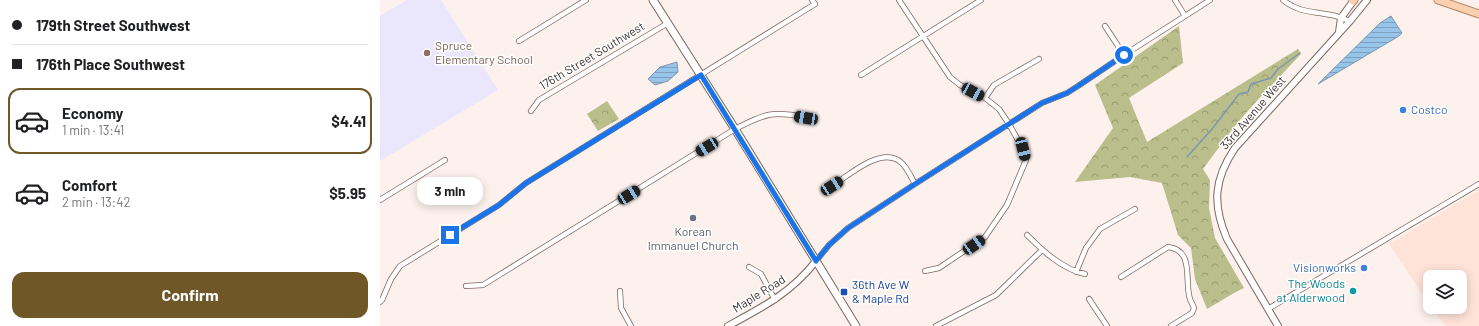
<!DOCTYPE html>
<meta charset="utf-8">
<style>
body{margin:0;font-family:Barlow,sans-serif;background:#f2f2f2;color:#202124;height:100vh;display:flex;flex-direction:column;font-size:15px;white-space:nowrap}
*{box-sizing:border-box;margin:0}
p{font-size:13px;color:#757577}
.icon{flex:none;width:22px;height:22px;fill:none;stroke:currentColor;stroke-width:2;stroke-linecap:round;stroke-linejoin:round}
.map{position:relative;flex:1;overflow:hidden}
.drawer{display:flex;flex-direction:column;background:#fff;width:380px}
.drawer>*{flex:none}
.banner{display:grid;align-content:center;height:88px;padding:0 12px;background:#fff}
.fabs{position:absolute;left:1043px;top:270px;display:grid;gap:8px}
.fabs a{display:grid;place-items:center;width:44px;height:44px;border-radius:8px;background:#fff;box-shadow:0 2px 10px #0003;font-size:20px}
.end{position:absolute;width:18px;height:18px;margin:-9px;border:5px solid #1a73e8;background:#fff;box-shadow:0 0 0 2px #fff}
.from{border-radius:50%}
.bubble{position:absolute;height:28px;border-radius:12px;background:#fff;box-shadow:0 2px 10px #0003;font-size:13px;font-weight:700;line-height:28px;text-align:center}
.car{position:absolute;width:12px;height:24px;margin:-12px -6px;border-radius:5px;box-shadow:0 0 3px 1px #0007;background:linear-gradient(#222 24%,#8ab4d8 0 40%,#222 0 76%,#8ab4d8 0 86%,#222 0)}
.banner b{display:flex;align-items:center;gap:14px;height:38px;font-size:15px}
.banner b+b{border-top:1px solid #e0e0e0}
.banner i{width:10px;height:10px;background:#202124}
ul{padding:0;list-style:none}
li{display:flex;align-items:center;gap:12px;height:66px;margin:0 8px 6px;padding:0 4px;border:2px solid transparent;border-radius:12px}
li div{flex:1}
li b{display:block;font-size:15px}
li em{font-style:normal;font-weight:700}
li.active{border-color:#6f5728}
li>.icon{width:36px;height:36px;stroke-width:1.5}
.cta{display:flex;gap:8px;margin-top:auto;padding:8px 12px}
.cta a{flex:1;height:46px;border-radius:12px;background:#6f5728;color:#fff;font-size:16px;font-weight:700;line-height:46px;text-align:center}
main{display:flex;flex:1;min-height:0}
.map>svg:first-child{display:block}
.built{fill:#ffe3d8}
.education{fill:#eae7fd}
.forest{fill:url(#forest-crowns)}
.water{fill:url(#water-rules);stroke:#7c98b1}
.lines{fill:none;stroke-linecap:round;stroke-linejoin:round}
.stream{stroke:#7c98b1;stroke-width:1.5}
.minor-casing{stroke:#7d665d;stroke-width:6}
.tertiary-casing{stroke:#7d665d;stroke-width:8}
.secondary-casing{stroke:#7d665d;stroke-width:9}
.primary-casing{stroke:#b68561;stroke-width:9}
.minor{stroke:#fff;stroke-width:4.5}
.tertiary{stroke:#fff;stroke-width:6}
.secondary{stroke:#fff;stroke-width:7}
.primary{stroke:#fad0b1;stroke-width:7}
.route{stroke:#1a73e8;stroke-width:5}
.education-dot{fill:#8d6e63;stroke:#fff;stroke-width:1.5}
.shop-dot{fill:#3f7fe0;stroke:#fff;stroke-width:1.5}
.worship-dot{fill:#6b7280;stroke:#fff;stroke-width:1.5}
.culture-dot{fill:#0f9aa8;stroke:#fff;stroke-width:1.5}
.transit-dot{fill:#1a4fb4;stroke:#fff;stroke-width:1.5}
.labels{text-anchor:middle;stroke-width:3;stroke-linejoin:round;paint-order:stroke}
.education-label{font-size:12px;fill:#785e54;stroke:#fff;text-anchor:start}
.street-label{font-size:12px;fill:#3c322e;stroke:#fff}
.shop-label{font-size:12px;fill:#366cbe;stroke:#fff;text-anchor:start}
.worship-label{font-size:12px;fill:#5b616d;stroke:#fff}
.culture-label{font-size:12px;fill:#0d838f;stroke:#fff;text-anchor:end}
.transit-label{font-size:12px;fill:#164399;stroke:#fff;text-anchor:start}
</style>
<main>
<section class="drawer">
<div class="banner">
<b><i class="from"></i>179th Street Southwest</b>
<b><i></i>176th Place Southwest</b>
</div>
<ul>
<li class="active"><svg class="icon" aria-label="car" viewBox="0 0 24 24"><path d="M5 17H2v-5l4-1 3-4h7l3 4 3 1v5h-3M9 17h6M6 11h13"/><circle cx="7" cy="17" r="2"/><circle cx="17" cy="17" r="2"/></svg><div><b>Economy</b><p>1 min · 13:41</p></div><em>$4.41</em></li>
<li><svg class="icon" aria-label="car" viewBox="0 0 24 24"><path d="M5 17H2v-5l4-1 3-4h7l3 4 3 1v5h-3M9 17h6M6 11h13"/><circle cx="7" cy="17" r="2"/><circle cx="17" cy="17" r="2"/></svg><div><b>Comfort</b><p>2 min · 13:42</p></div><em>$5.95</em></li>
</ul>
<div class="cta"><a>Confirm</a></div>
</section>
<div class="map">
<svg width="1099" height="326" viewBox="0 0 1099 326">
<defs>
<pattern id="forest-crowns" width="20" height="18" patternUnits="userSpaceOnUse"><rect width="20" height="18" fill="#b9be8a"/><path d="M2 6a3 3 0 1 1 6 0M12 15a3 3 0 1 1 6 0" fill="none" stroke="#989b71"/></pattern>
<pattern id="water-rules" width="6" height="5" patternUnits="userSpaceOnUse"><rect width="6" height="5" fill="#97c4e9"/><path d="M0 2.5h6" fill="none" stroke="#7ca0bd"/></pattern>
</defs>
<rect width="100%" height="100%" fill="#fcf1ed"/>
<path class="built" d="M1099,190V326H1066L1051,307H1080V277H1050V306L1009,244Z"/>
<path class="education" d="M27,0H61L118,90L0,161V16Z"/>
<path class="forest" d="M799,26L803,63L749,98L767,142L918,49L921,54L873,105L854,127L823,169L830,180L829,208L835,238L864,288L854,293L827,309L815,279L811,248L798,235L782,183L750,177L695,182L733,128L715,85Z
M227,101L239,119L218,131L207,114Z"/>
<path class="water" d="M1011,16L1022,33L1019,36L938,84L1000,23Z
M297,62L298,72L288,81L275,85L268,79L280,67Z"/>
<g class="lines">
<path class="stream" d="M807,157L832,129L859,94L868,92L871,84L891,78L898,69L920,53"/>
<defs>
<path id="minor" d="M519,0L570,77L580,85L605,98L619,109L629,124L643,149L646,160L627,205L605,237L559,268L545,271
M795,0L805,16
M903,0C919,13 933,11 951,15C958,16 964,19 970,21
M725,26L744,55
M139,41L206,0
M481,75L601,0
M605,98L614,85L659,59
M151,111L159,100L288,23
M452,186C468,176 497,150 516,159C525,163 530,175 535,184
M0,200L65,160
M647,235C663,251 682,269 705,274
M436,261L449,245L468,228L535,184L662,103L687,93L698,86L744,55L830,0
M369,267L381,274L395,300
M696,272L706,248L720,229L755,209
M741,277L788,247C815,250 804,282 810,299C811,302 813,305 814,308L812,313L791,326
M86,286L103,285L355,129C387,113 391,111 426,117
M240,291L241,308L251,326
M709,299L727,326
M0,302L2,300L11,279L20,266L119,205L146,183L435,4L432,0
M888,309L1099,184
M556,326L616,295L662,250"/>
<path id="tertiary" d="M959,32L961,18L974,0
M348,326C383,307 411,293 436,261
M898,326L847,239C832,204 834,179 855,148L970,21L987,0"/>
<path id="secondary" d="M273,0L355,129L476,326"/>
<path id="primary" d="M1058,0L1099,14
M973,1L974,0"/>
</defs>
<use href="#minor" class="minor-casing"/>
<use href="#tertiary" class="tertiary-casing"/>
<use href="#secondary" class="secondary-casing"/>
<use href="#primary" class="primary-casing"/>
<use href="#minor" class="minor"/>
<use href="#tertiary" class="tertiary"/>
<use href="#secondary" class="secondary"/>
<use href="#primary" class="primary"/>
</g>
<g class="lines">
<path class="route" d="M70,235L119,205L146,183L321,75L436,261L449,245L468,228L535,184L662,103L687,93L698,86L744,55"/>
</g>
<circle class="education-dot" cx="47" cy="53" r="4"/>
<g class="shop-dot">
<circle cx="1023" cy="110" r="4"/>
<circle cx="984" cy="268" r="4"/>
</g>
<circle class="worship-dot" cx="313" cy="218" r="4"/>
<circle class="culture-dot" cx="973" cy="291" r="4"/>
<rect class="transit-dot" x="460" y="288" width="8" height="8" rx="2"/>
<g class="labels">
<g class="education-label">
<text x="55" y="50">Spruce<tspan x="55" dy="14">Elementary School</tspan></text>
</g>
<g class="street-label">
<text transform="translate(212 56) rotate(-31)" y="4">176th Street Southwest</text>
<text transform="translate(873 113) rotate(-49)" y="4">33rd Avenue West</text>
<text transform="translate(379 294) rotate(-32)" y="4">Maple Road</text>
</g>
<g class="shop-label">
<text x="1031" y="114">Costco</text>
<text x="976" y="272" text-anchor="end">Visionworks</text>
</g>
<g class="worship-label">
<text x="313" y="236">Korean<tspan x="313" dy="14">Immanuel Church</tspan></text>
</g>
<g class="culture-label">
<text x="965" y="288">The Woods<tspan x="965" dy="14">at Alderwood</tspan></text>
</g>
<g class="transit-label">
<text x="472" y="289">36th Ave W<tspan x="472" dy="14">&amp; Maple Rd</tspan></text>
</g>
</g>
</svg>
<div class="fabs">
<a><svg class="icon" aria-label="layers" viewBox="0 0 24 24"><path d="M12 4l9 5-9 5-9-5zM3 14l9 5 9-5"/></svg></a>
</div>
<i class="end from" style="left:744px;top:55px"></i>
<i class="end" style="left:70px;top:235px"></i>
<div class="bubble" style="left:37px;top:177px;width:66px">3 min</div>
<i class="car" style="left:593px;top:92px;rotate:118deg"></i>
<i class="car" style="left:426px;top:118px;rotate:280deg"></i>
<i class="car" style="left:327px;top:147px;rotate:239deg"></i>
<i class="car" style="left:643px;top:149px;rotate:166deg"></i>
<i class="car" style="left:452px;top:186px;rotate:57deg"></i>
<i class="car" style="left:249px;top:195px;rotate:59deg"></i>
<i class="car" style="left:594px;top:245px;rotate:56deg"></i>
</div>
</main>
